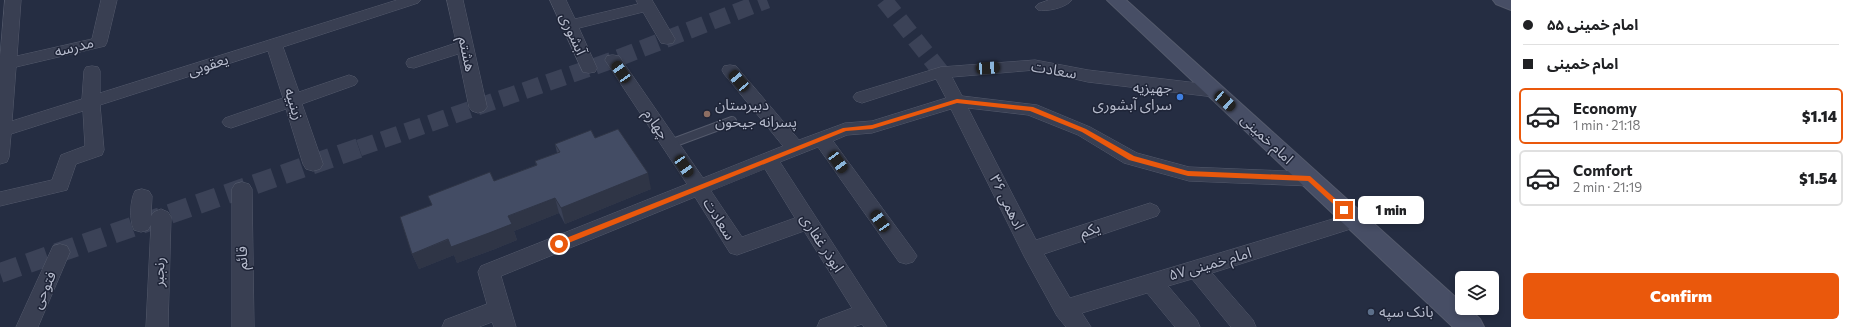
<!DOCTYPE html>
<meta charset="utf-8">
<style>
body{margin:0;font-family:Commissioner,"Noto Sans Arabic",sans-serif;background:#f2f2f2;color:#202124;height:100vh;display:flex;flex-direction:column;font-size:15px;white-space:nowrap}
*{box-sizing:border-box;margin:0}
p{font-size:13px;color:#757577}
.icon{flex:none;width:22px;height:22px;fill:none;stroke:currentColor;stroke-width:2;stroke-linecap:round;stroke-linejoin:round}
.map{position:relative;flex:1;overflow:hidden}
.panel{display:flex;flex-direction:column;background:#fff;width:340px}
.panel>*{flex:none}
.guide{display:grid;align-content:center;height:88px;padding:0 12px;background:#fff}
.fabs{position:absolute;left:1455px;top:271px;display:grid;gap:8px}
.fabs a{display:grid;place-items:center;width:44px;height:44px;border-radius:6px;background:#fff;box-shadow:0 2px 6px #0003;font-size:20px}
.end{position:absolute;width:18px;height:18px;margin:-9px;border:5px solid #ea580c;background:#fff;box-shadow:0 0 0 2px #fff}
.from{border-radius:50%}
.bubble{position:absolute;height:28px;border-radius:6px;background:#fff;box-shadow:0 2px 6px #0003;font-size:13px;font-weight:800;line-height:28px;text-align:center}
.car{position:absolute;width:12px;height:24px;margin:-12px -6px;border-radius:5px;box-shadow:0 0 3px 1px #0007;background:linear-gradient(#222 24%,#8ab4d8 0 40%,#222 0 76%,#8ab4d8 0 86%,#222 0)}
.guide b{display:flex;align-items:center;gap:14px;height:38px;font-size:15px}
.guide b+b{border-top:1px solid #e0e0e0}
.guide i{width:10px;height:10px;background:#202124}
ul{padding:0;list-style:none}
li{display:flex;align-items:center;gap:12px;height:56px;margin:0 8px 6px;padding:0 4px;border:2px solid #e0e0e0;border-radius:6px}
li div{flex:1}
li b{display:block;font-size:15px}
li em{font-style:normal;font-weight:800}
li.active{border-color:#ea580c}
li>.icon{width:36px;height:36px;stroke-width:1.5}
.primary-button{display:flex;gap:8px;margin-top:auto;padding:8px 12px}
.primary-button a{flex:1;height:46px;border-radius:6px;background:#ea580c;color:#fff;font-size:16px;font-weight:800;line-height:46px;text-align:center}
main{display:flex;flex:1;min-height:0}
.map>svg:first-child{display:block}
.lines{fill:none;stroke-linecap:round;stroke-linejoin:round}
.street-tunnel-far1{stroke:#3b4257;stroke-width:17;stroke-dasharray:17 8;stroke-linecap:butt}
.street-tunnel{stroke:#3b4257;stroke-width:20;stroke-dasharray:20 10;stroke-linecap:butt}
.lane-casing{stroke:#545a6c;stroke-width:10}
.street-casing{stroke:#545a6c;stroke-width:1}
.secondary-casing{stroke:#545a6c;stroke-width:2}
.lane{stroke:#393f52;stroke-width:8}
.street{fill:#393f52;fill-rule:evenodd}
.secondary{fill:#474e65;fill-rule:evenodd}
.wall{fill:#3a4156}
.shaded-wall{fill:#2f3546}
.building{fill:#434c64;stroke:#2f3546}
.route{fill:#ea580c}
.shop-dot{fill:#3f7fe0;stroke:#1e2437;stroke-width:1.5}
.education-dot{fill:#8d6e63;stroke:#1e2437;stroke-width:1.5}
.service-dot{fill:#5c6f8a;stroke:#1e2437;stroke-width:1.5}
.labels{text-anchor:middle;stroke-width:3;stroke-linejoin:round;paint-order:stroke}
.street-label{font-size:15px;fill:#b6bbcc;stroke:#1e2437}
.poi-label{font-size:15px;fill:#b6bbcc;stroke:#1e2437;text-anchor:start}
</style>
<main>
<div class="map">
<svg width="1511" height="327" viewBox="0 0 1511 327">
<rect width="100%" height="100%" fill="#252d42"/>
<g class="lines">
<path class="street-tunnel-far1" d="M884,0L941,72
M359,148L613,60L767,0"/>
<path class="street-tunnel" d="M0,273L362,147"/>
<defs>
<path id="lane" d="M670,144L732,121"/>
<path id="street" d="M5,0H21L17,56L92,39L101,0H117L107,42L105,46L16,67L12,121L82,99L84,71L86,67L92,66L98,67L100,71V93L397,0H421L418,3L283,47L299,92L349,75L355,77L358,81L355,85L302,104L323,164L320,169L313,171L306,169L303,164L286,109L231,128L225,126L222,122L225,118L283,98L268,51L100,105L104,150L102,155L76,164L67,190L0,206V192L52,180L61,155L85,146L83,111L11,134L9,157L7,162L0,164V57Z
M447,0H463L487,107L484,111L478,113L472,111L469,107L458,54L414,68L408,67L406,63L408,59L456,43Z
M550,0H566L575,19L638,4L636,0H652L675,39L673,43L667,44L661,43L643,12L579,28L597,68L595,72L589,73L583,72Z
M1049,0H1072C1066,8 1046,12 1038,10L1035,7L1038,4Z
M613,55L619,56L703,178L783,146L724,74L722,70L724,66L730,65L736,66L799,140L845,123L872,121L946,98L936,79L862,103L856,101L853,97L856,93L941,67L1035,60L1088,70L1214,85L1220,87L1223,91L1220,95L1214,97L1088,82L1035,70L952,77L962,96L1037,105L1090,127L1137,153L1189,167L1310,172L1317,174L1320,179L1317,184L1310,186L1189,181L1124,163L1078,135L1028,115L968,108L1036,240L1150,203L1157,206L1160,211L1157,216L1044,254L1070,298L1356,212L1363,215L1366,220L1363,225L1212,273L1253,320L1256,327H1231L1192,279L1168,286L1197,320L1200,327H1175L1147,293L1082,313L1091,327H1066L1057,316L1024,256L951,109L872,133L847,135L833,141L913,250L917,256L913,262L906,264L899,262L818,147L780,162L887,327H864L862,324L853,327H817L820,320L852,308L804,231L737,255L730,253L695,197L501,276L516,327H494L492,322L479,327H442L445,320L487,304L478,272L481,266L687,184L605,60L607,56ZM765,169L795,218L742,237L711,191Z
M242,182L249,184L252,189L254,327H232V189L235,184Z
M142,189L149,191L152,196L151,216L154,212L161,209L168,212L171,217L168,327H146L151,225L148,230L141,232L134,230C129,220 130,200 135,191Z
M60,244L67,246L70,252L38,327H16L53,246Z"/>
<path id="secondary" d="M1107,0H1126L1462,303V308H1468L1480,319L1484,327H1453Z
M1493,0H1511V10L1496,4Z"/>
</defs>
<use href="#lane" class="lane-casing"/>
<use href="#street" class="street-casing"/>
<use href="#secondary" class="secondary-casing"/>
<use href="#lane" class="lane"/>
<use href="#street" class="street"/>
<use href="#secondary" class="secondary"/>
</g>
<path class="wall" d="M595,138L651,189L565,224L559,213L514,231L517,240L495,249L457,263L454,255L419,269L412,254L494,181L536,165L535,161L557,153L555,144Z"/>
<path class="shaded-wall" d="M648,173L651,189L565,224L561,208Z
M555,198L559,213L514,231L517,240L495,249L457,263L454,255L419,269L412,254Z"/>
<path class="building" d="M618,129L648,173L561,208L555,198L508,216L512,224L489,233L451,247L448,239L412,254L400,217L432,205L428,196L490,172L494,181L537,165L535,161L560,152L555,144L591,130L595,138Z"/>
<path class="route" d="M957,99L1033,107L1086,129L1134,156L1188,171L1310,176L1348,210L1344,212H1342L1308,181L1188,176L1129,160L1082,132L1030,111L957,103L872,129L846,131L561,246H556L555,244L556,242L843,128L872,125Z"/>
<circle class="shop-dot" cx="1180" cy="97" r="4"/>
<circle class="education-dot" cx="707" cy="114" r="4"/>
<circle class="service-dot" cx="1371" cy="312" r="4"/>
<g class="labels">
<g class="street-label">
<text transform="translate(573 34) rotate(66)" y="5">آبشوری</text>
<text transform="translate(74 47) rotate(-15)" y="5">مدرسه</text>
<text transform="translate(467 54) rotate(78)" y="5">هشتم</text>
<text transform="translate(208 65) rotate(-18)" y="5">یعقوبی</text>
<text transform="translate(1054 70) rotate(10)" y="5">سعادت</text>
<text transform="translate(294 104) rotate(72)" y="5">زینبیه</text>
<text transform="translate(656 124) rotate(56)" y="5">چهارم</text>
<text transform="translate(1267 139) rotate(43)" y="5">امام خمینی</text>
<text transform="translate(1007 202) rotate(64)" y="5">ادهمی ۳۶</text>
<text transform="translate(719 219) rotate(58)" y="5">سعادت</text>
<text transform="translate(1090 230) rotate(-18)" y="5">یکم</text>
<text transform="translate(822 243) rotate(57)" y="5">ابوذر غفاری</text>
<text transform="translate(242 258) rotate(-91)" y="5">قائم</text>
<text transform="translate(1210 264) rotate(-16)" y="5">امام خمینی ۵۷</text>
<text transform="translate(159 272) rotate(-88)" y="5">رنجبر</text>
<text transform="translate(44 290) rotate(-66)" y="5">فتوحی</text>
</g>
<g class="poi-label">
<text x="1172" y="93" text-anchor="end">جهیزیه<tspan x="1172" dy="17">سرای آبشوری</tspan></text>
<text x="715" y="110">دبیرستان<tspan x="715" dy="17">پسرانه جیحون</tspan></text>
<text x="1379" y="317">بانک سپه</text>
</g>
</g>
</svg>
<div class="fabs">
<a><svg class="icon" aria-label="layers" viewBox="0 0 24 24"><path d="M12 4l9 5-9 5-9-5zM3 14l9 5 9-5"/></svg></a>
</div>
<i class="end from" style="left:559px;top:244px"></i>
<i class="end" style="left:1344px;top:210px"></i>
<div class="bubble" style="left:1358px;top:196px;width:66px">1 min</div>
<i class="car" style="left:988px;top:68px;rotate:86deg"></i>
<i class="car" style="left:621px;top:72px;rotate:326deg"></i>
<i class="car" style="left:739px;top:81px;rotate:320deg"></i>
<i class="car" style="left:1225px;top:101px;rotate:132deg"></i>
<i class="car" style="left:838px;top:162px;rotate:144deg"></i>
<i class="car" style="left:684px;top:166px;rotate:146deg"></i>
<i class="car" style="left:880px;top:221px;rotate:325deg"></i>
</div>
<section class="panel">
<div class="guide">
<b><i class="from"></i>امام خمینی ۵۵</b>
<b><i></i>امام خمینی</b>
</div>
<ul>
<li class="active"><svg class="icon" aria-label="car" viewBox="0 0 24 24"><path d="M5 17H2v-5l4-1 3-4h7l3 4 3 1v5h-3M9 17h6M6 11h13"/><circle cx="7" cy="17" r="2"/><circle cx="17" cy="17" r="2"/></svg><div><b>Economy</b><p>1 min · 21:18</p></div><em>$1.14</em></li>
<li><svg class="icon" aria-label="car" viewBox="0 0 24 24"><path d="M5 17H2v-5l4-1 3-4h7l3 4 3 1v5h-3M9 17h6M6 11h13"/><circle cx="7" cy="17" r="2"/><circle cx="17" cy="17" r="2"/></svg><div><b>Comfort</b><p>2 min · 21:19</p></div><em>$1.54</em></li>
</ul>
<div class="primary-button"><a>Confirm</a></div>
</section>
</main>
